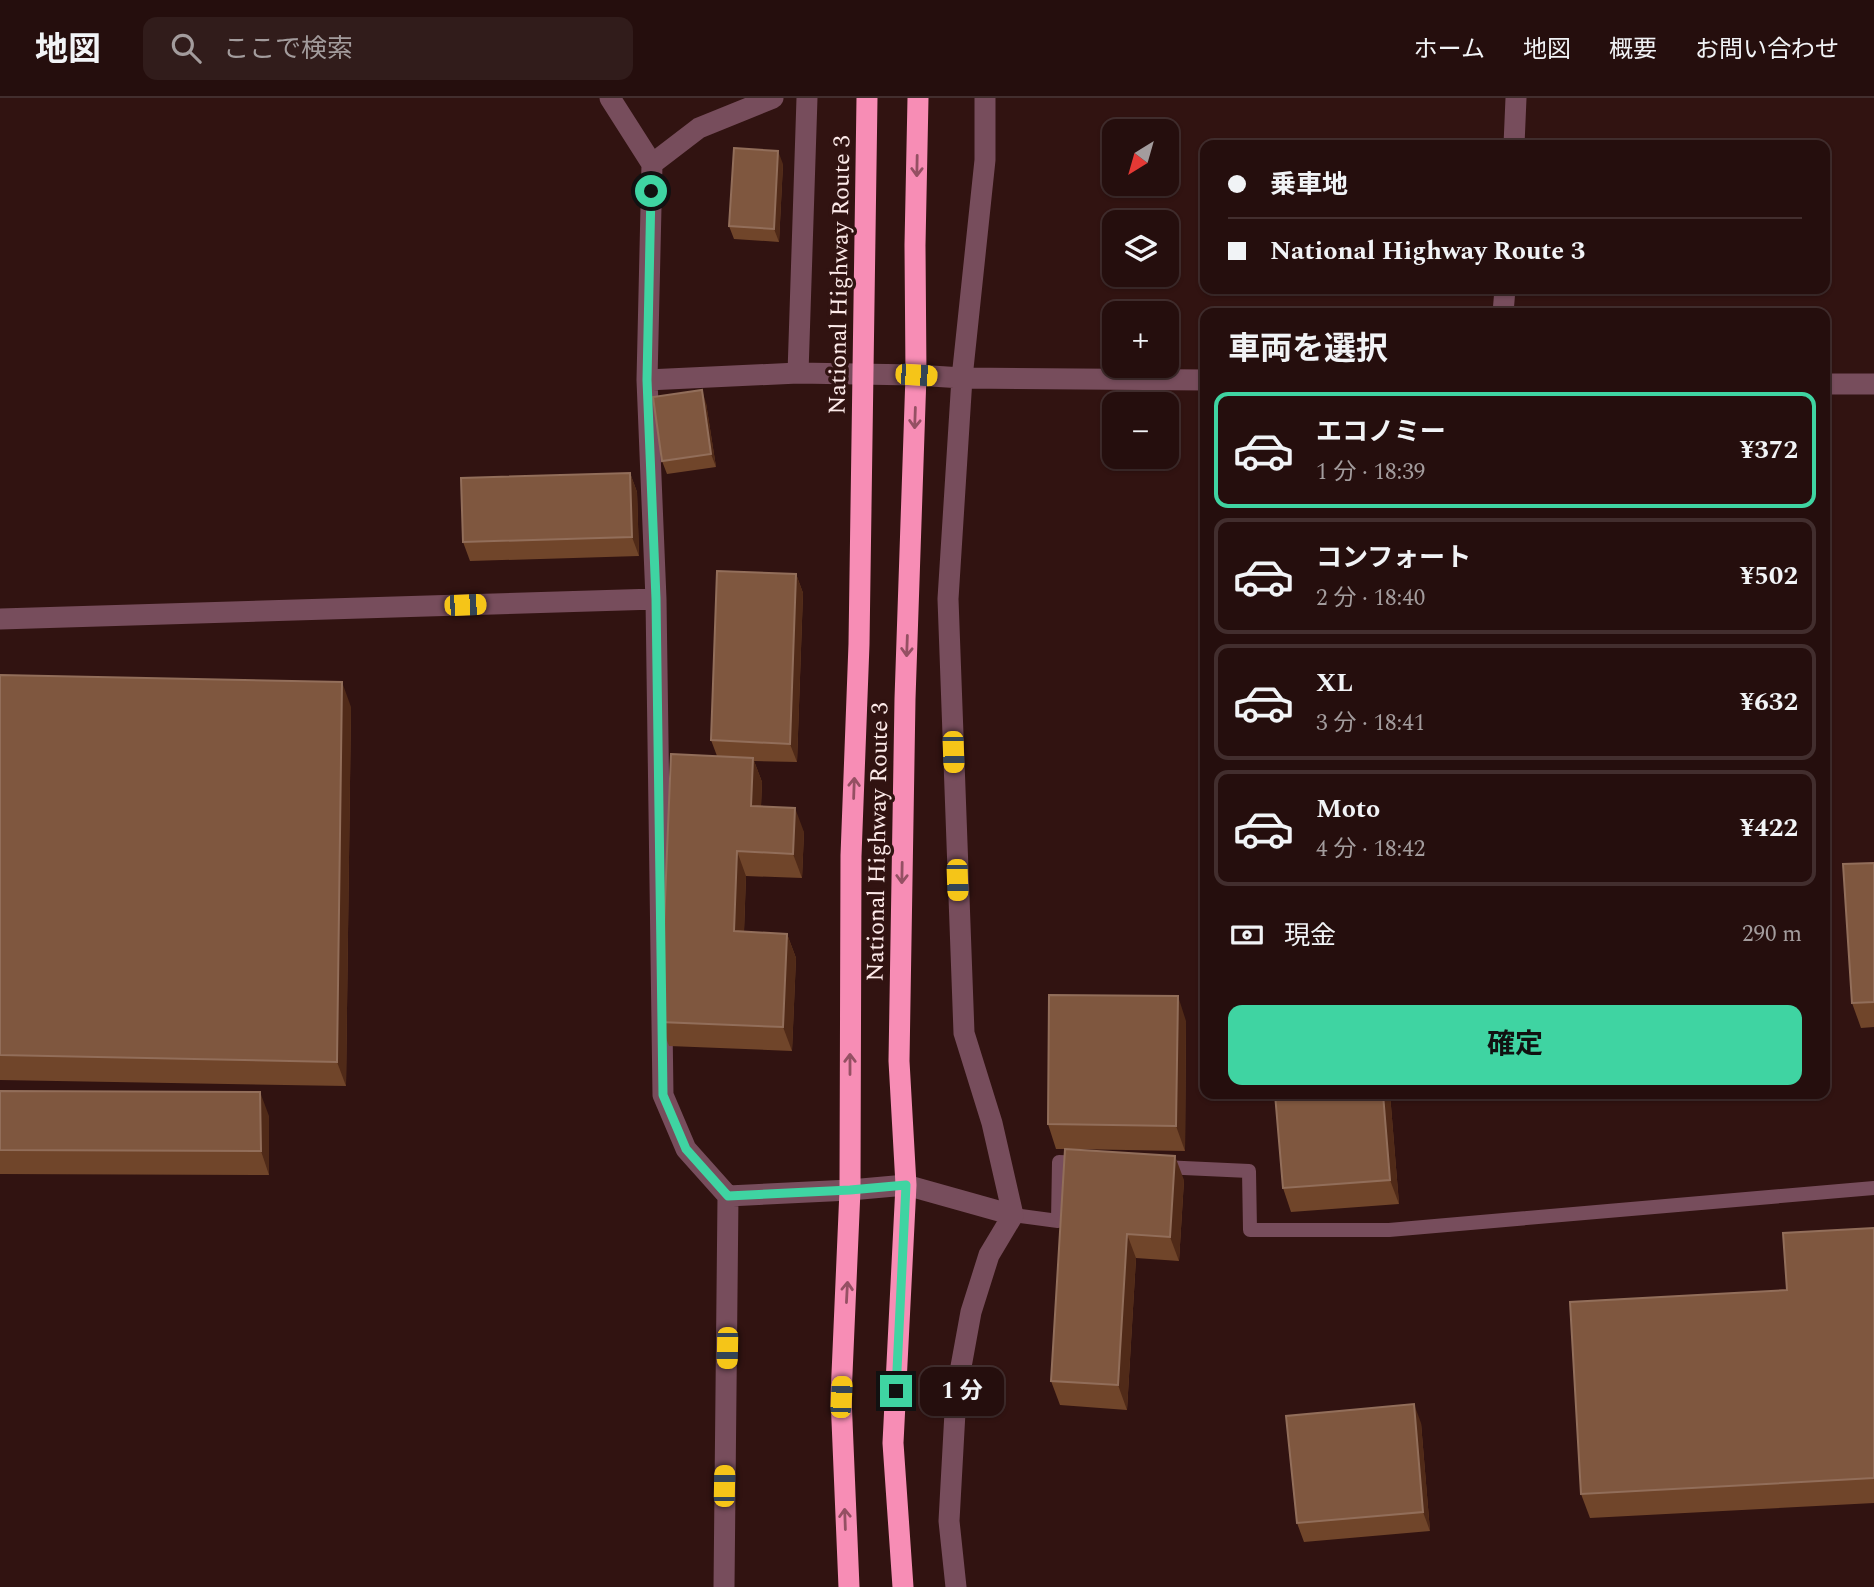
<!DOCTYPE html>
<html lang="ja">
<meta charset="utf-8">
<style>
body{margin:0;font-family:Spectral,"Noto Sans JP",serif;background:#311c1b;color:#f1f3f6;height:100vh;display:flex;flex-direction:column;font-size:26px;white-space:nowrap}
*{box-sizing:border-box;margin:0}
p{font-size:23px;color:#a39c9d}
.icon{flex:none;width:38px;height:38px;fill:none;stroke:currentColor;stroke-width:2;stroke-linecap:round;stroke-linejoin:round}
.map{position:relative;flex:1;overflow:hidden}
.side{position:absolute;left:1200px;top:210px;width:630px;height:791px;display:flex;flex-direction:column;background:#250e0d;border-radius:14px;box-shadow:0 2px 5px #0004,0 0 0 2px #422e2e}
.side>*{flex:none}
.top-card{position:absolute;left:1200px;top:42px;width:630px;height:154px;border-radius:14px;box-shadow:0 2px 5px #0004,0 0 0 2px #422e2e;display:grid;align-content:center;height:154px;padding:0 28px;background:#250e0d}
.needle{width:46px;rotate:217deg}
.tools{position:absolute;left:1102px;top:21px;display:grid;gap:14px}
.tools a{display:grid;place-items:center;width:77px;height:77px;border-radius:14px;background:#250e0d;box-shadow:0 2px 5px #0004,0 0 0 2px #422e2e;font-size:35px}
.end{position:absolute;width:32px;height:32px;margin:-16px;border:9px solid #3fd4a2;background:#111;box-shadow:0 0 0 4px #111}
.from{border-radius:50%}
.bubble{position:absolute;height:49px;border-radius:14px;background:#250e0d;box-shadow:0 2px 5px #0004,0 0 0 2px #422e2e;font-size:23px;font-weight:700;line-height:49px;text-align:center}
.car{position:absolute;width:21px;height:42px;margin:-21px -10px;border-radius:9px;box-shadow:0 0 5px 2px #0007;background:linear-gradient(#f5c518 24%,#345 0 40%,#f5c518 0 76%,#345 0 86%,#f5c518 0)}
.top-card b{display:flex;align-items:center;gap:24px;height:66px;font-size:26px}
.top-card b+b{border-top:2px solid #422e2e}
.top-card i{width:18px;height:18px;background:#f1f3f6}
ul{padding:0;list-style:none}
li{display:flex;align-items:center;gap:21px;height:116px;margin:0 14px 10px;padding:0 14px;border:4px solid #422e2e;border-radius:14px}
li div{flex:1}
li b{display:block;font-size:26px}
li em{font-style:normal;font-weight:700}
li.active{border-color:#3fd4a2}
li>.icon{width:63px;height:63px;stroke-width:1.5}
h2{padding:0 28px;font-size:32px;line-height:84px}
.pay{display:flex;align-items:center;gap:18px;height:77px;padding:0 28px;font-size:26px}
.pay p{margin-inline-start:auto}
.cta{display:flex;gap:14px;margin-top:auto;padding:14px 28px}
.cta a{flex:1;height:80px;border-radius:14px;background:#3fd4a2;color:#111;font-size:28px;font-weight:700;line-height:80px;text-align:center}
header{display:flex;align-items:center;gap:42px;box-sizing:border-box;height:98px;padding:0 35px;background:#250e0d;border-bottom:2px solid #422e2e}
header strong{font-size:33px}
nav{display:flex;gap:38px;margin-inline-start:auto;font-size:24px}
.search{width:490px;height:63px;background:#311c1b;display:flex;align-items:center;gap:18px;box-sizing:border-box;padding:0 24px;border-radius:14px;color:#a39c9d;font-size:26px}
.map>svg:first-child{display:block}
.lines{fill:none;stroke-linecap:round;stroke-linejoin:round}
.lane{stroke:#774d5c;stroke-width:14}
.street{stroke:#774d5c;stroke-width:21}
.highway{stroke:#f78db5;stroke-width:21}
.wall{fill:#70452a}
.shaded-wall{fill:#502a18}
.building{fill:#7f573f;stroke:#926e5a;stroke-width:2}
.oneway{stroke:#945063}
.route{stroke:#3fd4a2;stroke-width:9}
.labels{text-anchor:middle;stroke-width:7;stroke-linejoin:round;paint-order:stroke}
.street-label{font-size:24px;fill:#fceae9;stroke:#311311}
</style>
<header>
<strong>地図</strong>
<div class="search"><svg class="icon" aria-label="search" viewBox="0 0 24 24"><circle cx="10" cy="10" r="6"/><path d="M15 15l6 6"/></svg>ここで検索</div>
<nav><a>ホーム</a><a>地図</a><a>概要</a><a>お問い合わせ</a></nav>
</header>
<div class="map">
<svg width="1874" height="1489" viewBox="0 0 1874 1489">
<rect width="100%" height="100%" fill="#311311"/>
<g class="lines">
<path class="lane" d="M1162,1069L1249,1073L1250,1132H1389L1874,1090
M1013,1117L1058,1123L1059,1064L1083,1065"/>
<path class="street" d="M610,0L652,66L647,282L656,501L663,997L686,1051L728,1098L724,1489
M1514,47L1516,0
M652,66L699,30L773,0
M1503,215L1505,191
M798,275L807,0
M647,282L798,275L916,277L962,280L1206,282
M1825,286H1874
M0,521L656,501
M728,1098L850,1092L906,1087L1013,1117
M956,1489L949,1423L956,1296L971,1214L989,1157L1013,1117L992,1025L964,935L948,501L962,280L985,62V0"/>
<path class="highway" d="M849,1489L841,1299L850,1092L851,758L859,546L867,0
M903,1489L893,1345L906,1087L899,963L905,601L916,277L915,147L918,0"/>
</g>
<path class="wall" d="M783,66L779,144L734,141L729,128Z
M706,305L716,369L667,376L662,363Z
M630,375L637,394L639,458L470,463L463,444Z
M796,476L803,495L797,664L754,663L762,684L761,708L804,734L802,780L746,778L744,834L787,836L796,860L792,953L669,948L660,924L717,658L711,642Z
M0,577L351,609L346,988L0,982Z
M1874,765V929L1861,930L1852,905Z
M1186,923L1185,1053L1069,1051L1184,1082L1179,1163L1136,1160L1127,1312L1060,1307L1051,1283L1065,1051H1056L1048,1026Z
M0,993L269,1018V1077L0,1076Z
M1390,996L1399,1106L1291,1114L1283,1090Z
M1874,1130V1405L1590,1420L1581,1396L1787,1192Z
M1421,1325L1430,1433L1304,1444L1297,1425Z"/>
<path class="shaded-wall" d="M778,53L783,66L779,144L774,131Z
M702,292L706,305L716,369L711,356Z
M630,375L637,394L639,458L632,439Z
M796,476L803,495L797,664L790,646Z
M342,584L351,609L346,988L337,964Z
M753,660L762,684L760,732L751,708Z
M795,710L804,734L802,780L793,756Z
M737,753L746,778L743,858L734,833Z
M787,836L796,860L792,953L783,929Z
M1178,898L1186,923L1185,1053L1176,1028Z
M260,994L269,1018V1077L261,1053Z
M1383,996H1390L1399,1106L1390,1082Z
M1175,1058L1184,1082L1179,1163L1170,1139Z
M1127,1136L1136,1160L1127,1312L1118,1287Z
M1414,1306L1421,1325L1430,1433L1423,1414Z"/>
<path class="building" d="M734,50L778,53L774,131L729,128Z
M702,292L711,356L662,363L653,299Z
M630,375L632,439L463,444L461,380Z
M717,473L796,476L790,646L711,642Z
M0,577L342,584L337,964L0,957Z
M671,656L753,660L751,708L795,710L793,756L737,753L734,833L787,836L783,929L660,924Z
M1874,765V904L1852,905L1843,766Z
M1049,897L1178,898L1176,1028L1048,1026Z
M0,993L260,994L261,1053L0,1052Z
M1275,996H1383L1390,1082L1283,1090Z
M1065,1051L1175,1058L1170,1139L1127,1136L1118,1287L1051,1283Z
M1874,1130V1380L1581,1396L1570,1204L1787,1192L1783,1135Z
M1414,1306L1423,1414L1297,1425L1286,1318Z"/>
<defs><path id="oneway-shaft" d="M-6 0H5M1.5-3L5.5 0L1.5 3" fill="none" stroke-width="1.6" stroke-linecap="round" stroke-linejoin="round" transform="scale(1.75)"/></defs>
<g class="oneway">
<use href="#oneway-shaft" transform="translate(917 68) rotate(91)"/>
<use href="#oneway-shaft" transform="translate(915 320) rotate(92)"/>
<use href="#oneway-shaft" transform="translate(907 548) rotate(92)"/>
<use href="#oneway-shaft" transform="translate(854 690) rotate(-88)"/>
<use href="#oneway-shaft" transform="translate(902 775) rotate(91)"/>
<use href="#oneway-shaft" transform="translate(850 966) rotate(-90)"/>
<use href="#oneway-shaft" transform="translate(847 1194) rotate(-87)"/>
<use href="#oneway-shaft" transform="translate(845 1421) rotate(-92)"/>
</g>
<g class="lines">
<path class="route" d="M651,93L647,282L656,501L663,997L686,1051L728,1098L850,1092L906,1087L896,1293"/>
</g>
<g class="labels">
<g class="street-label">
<text transform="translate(839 177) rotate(-89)" y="8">National Highway Route 3</text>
<text transform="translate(877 744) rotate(-89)" y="8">National Highway Route 3</text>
</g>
</g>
</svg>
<div class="tools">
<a><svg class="needle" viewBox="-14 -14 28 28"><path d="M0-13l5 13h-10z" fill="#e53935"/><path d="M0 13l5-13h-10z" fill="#a39c9d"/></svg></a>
<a><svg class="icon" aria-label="layers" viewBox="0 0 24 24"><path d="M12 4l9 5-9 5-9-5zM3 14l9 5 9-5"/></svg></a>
<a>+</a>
<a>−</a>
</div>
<i class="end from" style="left:651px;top:93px"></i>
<i class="end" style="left:896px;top:1293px"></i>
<div class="bubble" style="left:920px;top:1269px;width:84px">1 分</div>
<i class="car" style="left:916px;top:277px;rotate:94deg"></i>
<i class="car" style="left:465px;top:507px;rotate:88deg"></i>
<i class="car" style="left:953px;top:654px;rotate:178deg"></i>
<i class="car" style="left:957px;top:782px;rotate:178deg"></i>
<i class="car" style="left:727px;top:1250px;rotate:181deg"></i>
<i class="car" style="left:841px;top:1299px;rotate:3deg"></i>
<i class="car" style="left:724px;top:1388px;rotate:1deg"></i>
<div class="top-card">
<b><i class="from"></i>乗車地</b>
<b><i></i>National Highway Route 3</b>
</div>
<section class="side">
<h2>車両を選択</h2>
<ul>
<li class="active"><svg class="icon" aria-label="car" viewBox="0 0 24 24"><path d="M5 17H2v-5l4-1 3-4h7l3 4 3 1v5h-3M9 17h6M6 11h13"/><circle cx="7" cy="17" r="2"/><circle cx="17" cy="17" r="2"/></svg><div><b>エコノミー</b><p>1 分 · 18:39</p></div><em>¥372</em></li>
<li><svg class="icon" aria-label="car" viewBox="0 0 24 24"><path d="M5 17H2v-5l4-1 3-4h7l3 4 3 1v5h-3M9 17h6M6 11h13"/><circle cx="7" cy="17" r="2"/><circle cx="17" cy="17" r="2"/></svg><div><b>コンフォート</b><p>2 分 · 18:40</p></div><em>¥502</em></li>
<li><svg class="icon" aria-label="car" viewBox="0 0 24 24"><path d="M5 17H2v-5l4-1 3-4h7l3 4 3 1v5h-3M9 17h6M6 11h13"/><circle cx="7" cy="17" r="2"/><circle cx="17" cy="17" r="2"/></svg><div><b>XL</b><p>3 分 · 18:41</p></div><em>¥632</em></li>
<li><svg class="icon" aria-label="car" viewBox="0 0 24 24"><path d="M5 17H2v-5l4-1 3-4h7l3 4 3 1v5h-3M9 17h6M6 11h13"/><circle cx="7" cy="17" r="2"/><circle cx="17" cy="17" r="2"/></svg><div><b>Moto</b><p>4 分 · 18:42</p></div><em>¥422</em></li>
</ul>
<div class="pay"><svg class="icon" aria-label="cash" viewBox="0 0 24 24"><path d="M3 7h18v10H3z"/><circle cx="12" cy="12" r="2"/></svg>現金<p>290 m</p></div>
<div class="cta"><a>確定</a></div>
</section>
</div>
